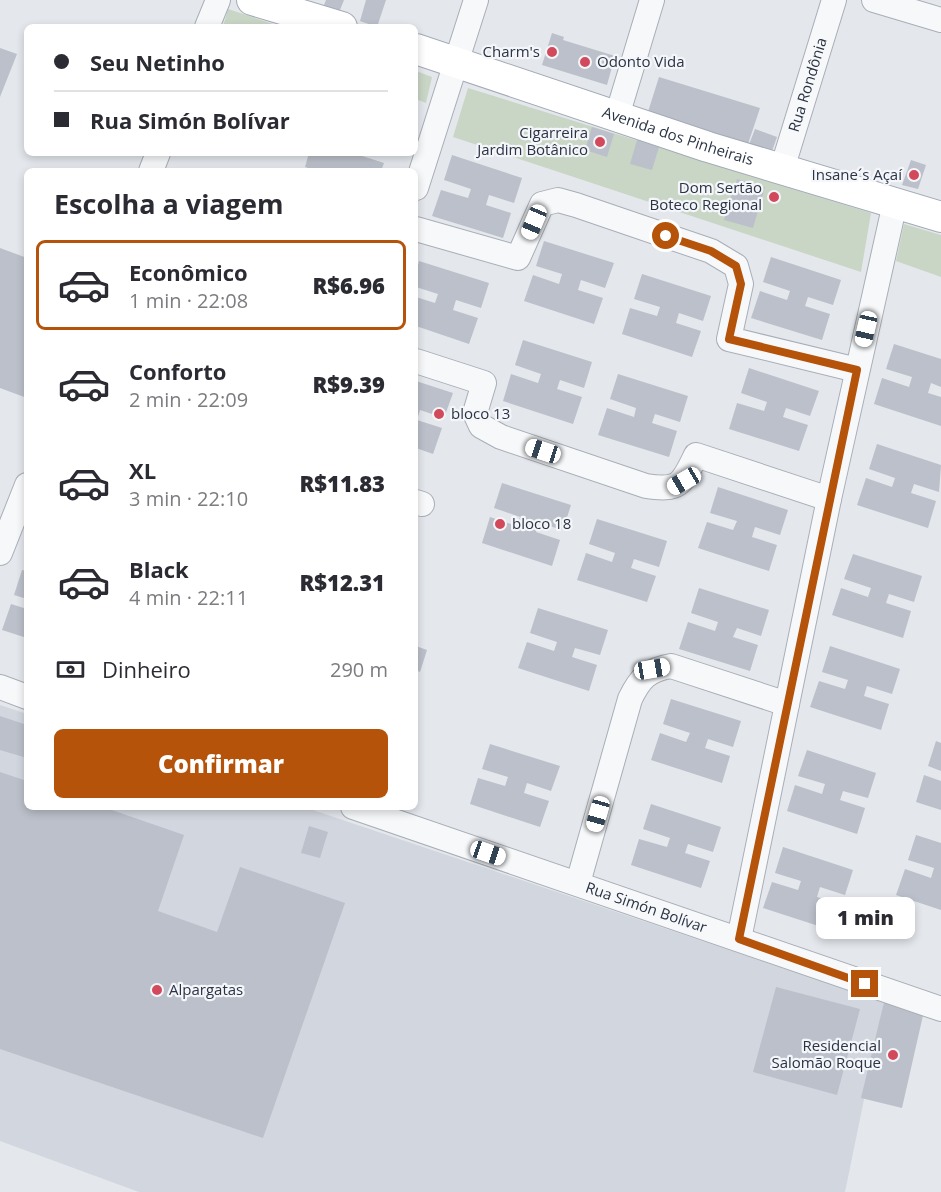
<!DOCTYPE html>
<html lang="pt">
<meta charset="utf-8">
<style>
body{margin:0;font-family:"Open Sans",sans-serif;background:#f7f7f7;color:#2b2b33;height:100vh;display:flex;flex-direction:column;font-size:22px;white-space:nowrap}
*{box-sizing:border-box;margin:0}
p{font-size:20px;color:#7c7c81}
.icon{flex:none;width:33px;height:33px;fill:none;stroke:currentColor;stroke-width:2;stroke-linecap:round;stroke-linejoin:round}
.map{position:relative;flex:1;overflow:hidden}
.details{position:absolute;left:24px;top:168px;width:394px;height:642px;display:flex;flex-direction:column;background:#fff;border-radius:9px;box-shadow:0 3px 9px #0003}
.details>*{flex:none}
.guide{position:absolute;left:24px;top:24px;width:394px;height:132px;border-radius:9px;box-shadow:0 3px 9px #0003;display:grid;align-content:center;height:132px;padding:0 30px;background:#fff}
.end{position:absolute;width:27px;height:27px;margin:-14px;border:8px solid #b45309;background:#fff;box-shadow:0 0 0 3px #fff}
.from{border-radius:50%}
.bubble{position:absolute;height:42px;border-radius:9px;background:#fff;box-shadow:0 3px 9px #0003;font-size:20px;font-weight:800;line-height:42px;text-align:center}
.car{position:absolute;width:18px;height:36px;margin:-18px -9px;border-radius:8px;box-shadow:0 0 4px 2px #0007;background:linear-gradient(#fff 24%,#345 0 40%,#fff 0 76%,#345 0 86%,#fff 0)}
.guide b{display:flex;align-items:center;gap:21px;height:57px;font-size:22px}
.guide b+b{border-top:2px solid #e1e1e2}
.guide i{width:15px;height:15px;background:#2b2b33}
ul{padding:0;list-style:none}
li{display:flex;align-items:center;gap:18px;height:90px;margin:0 12px 9px;padding:0 18px;border:3px solid transparent;border-radius:9px}
li div{flex:1}
li b{display:block;font-size:22px}
li em{font-style:normal;font-weight:800}
li.active{border-color:#b45309}
li>.icon{width:54px;height:54px;stroke-width:1.5}
h2{padding:0 30px;font-size:27px;line-height:72px}
.pay{display:flex;align-items:center;gap:15px;height:66px;padding:0 30px;font-size:22px}
.pay p{margin-inline-start:auto}
.action{display:flex;gap:12px;margin-top:auto;padding:12px 30px}
.action a{flex:1;height:69px;border-radius:9px;background:#b45309;color:#fff;font-size:24px;font-weight:800;line-height:69px;text-align:center}
.map>svg:first-child{display:block}
.built{fill:#d2d6de}
.green{fill:#c9d6c5}
.building{fill:#bbc0ca}
.lines{fill:none;stroke-linecap:round;stroke-linejoin:round}
.minor-casing{stroke:#a9aeb7;stroke-width:26}
.major-casing{stroke:#a3abb8;stroke-width:32}
.minor{stroke:#f7f8fa;stroke-width:24}
.major{stroke:#fff;stroke-width:30}
.route{stroke:#b45309;stroke-width:8}
.poi-dot{fill:#d1495b;stroke:#f4f6f9;stroke-width:2}
.labels{text-anchor:middle;stroke-width:4.5;stroke-linejoin:round;paint-order:stroke}
.poi-label{font-size:15px;fill:#2b3445;stroke:#f4f6f9;text-anchor:end}
.street-label{font-size:15px;fill:#2b3445;stroke:#f4f6f9}
</style>
<div class="map">
<svg width="941" height="1192" viewBox="0 0 941 1192">
<rect width="100%" height="100%" fill="#e4e7ec"/>
<path class="built" d="M0,705L27,714V807H304L884,1002L845,1192H139L0,1141Z"/>
<path class="green" d="M228,9L282,27H223Z
M416,71L432,77L426,103L416,99Z
M468,88L871,213L861,272L453,137Z
M904,224L941,235V277L896,261Z"/>
<path class="building" d="M326,0H344L338,15L322,10Z
M366,0H386L377,27L360,21Z
M552,33L564,37L563,40L615,56L607,85L542,65Z
M0,48L17,54L0,97Z
M659,77L760,108L747,147L647,115Z
M592,127L614,134L607,157L585,150Z
M755,129L777,137L771,154L748,147Z
M637,140L659,147L652,170L630,164Z
M309,153H360L359,155L384,163L381,171H318L305,167Z
M452,155L522,178L514,203L489,195L486,205L511,213L503,238L432,216L441,190L468,198L471,189L444,180Z
M911,160L926,165L918,189L902,185Z
M737,179L765,187L753,228L724,220Z
M544,241L614,263L605,288L581,280L578,290L603,298L594,324L524,301L533,275L559,284L562,274L536,266Z
M0,248L27,258V398L0,388Z
M771,257L841,280L833,305L808,297L805,306L830,314L822,340L751,318L760,291L787,300L790,291L763,282Z
M419,261L489,283L481,308L456,300L453,310L478,318L469,344L416,326V297L435,303L438,294L416,287V272Z
M642,274L711,296L703,321L679,313L676,323L701,331L692,357L622,334L630,308L657,316L660,307L634,299Z
M523,340L592,362L584,388L560,380L557,389L582,397L573,424L503,401L511,374L538,383L541,374L515,365Z
M894,344L941,359V387L931,383L928,393L941,397V426L874,404L882,378L909,387L912,377L886,369Z
M749,368L819,391L810,416L786,408L783,417L808,425L799,451L729,429L737,403L764,411L767,402L741,393Z
M618,374L688,396L680,422L655,414L652,423L677,431L669,457L598,435L607,408L634,417L636,408L610,399Z
M416,381L453,393L444,418L420,410L417,420L442,428L433,454L416,448Z
M877,444L941,465L939,492L914,484L911,493L936,501L928,528L857,505L866,478L892,487L895,478L869,469Z
M502,483L571,505L563,530L539,523L536,532L560,540L552,566L482,543L490,517L517,526L520,517L494,508Z
M718,487L788,510L780,535L755,527L752,537L777,545L769,571L698,548L707,522L733,530L737,521L710,513Z
M597,519L667,541L659,567L634,559L631,568L656,576L647,602L577,580L586,553L612,562L615,553L589,544Z
M853,554L922,576L914,602L889,594L886,603L911,611L903,638L832,615L841,588L868,597L871,588L844,579Z
M22,570L27,571V599L14,595Z
M699,588L769,610L761,636L737,628L733,637L758,645L750,671L679,649L688,622L715,631L718,622L691,613Z
M11,604L27,609V638L2,630Z
M538,608L608,630L600,655L575,648L572,657L597,665L589,691L518,668L527,642L554,651L557,642L530,633Z
M416,646L427,650L420,672L416,670Z
M830,646L900,669L892,694L867,686L864,696L889,704L881,730L810,707L819,681L845,689L848,680L822,672Z
M671,699L741,721L733,747L708,739L705,748L730,756L722,783L651,760L660,733L686,742L690,733L663,724Z
M0,716L27,725V758L0,750Z
M936,741L941,743V771L928,766Z
M490,744L560,766L551,791L527,783L524,793L549,801L540,827L470,804L478,778L505,786L508,777L482,769Z
M807,750L876,773L868,798L843,791L840,800L865,808L857,834L787,811L795,785L822,794L825,784L798,776Z
M0,772L27,781V807H103L184,835L158,911L217,932L240,867L345,903L263,1138L0,1049Z
M924,775L941,781V810L916,802Z
M651,804L721,827L713,852L688,844L685,853L710,861L701,888L631,865L639,839L667,847L670,838L643,829Z
M309,826L328,832L320,858L301,853Z
M916,835L941,843V910L896,895L905,869L931,878L934,868L908,860Z
M783,847L853,870L845,895L820,887L817,897L842,905L834,931L763,908L772,882L798,890L801,881L775,873Z
M776,987L860,1009L837,1095L753,1072Z
M884,1002L924,1011L902,1108L861,1098Z"/>
<g class="lines">
<defs>
<g id="minor">
<path d="M874,0L941,20"/>
<path d="M207,27L218,0"/>
<path d="M617,116L652,0"/>
<path id="s1" d="M782,169L834,0"/>
<path d="M151,171L158,153"/>
<path d="M416,188L476,0"/>
<path d="M416,229L518,258L542,204L558,200L576,205L711,251L736,266L741,284L729,339L857,370"/>
<path d="M416,361L484,383L475,413L481,426L501,437L646,486C680,491 682,484 696,455L829,499"/>
<path d="M416,502L422,504"/>
<path d="M0,553L27,485"/>
<path d="M0,687L27,697"/>
<path id="s2" d="M353,807L941,1009"/>
<path d="M578,883L630,699C640,678 648,670 671,666L787,704"/>
<path d="M739,939L829,499L895,203"/>
</g>
<g id="major">
<path d="M252,0L342,27"/>
<path id="s3" d="M416,49L708,147L941,217"/>
</g>
</defs>
<use href="#minor" class="minor-casing"/>
<use href="#major" class="major-casing"/>
<use href="#minor" class="minor"/>
<use href="#major" class="major"/>
</g>
<g class="lines">
<path class="route" d="M666,236L711,251L736,266L741,284L729,339L857,370L739,939L865,984"/>
</g>
<g class="poi-dot">
<circle cx="552" cy="52" r="6"/>
<circle cx="585" cy="62" r="6"/>
<circle cx="600" cy="142" r="6"/>
<circle cx="914" cy="175" r="6"/>
<circle cx="774" cy="197" r="6"/>
<circle cx="439" cy="414" r="6"/>
<circle cx="500" cy="524" r="6"/>
<circle cx="157" cy="990" r="6"/>
<circle cx="893" cy="1055" r="6"/>
</g>
<g class="labels">
<g class="poi-label">
<text x="540" y="57">Charm's</text>
<text x="597" y="67" text-anchor="start">Odonto Vida</text>
<text x="588" y="138">Cigarreira<tspan x="588" dy="17">Jardim Botânico</tspan></text>
<text x="902" y="180">Insane´s Açaí</text>
<text x="762" y="193">Dom Sertão<tspan x="762" dy="17">Boteco Regional</tspan></text>
<text x="451" y="419" text-anchor="start">bloco 13</text>
<text x="512" y="529" text-anchor="start">bloco 18</text>
<text x="169" y="995" text-anchor="start">Alpargatas</text>
<text x="881" y="1051">Residencial<tspan x="881" dy="17">Salomão Roque</tspan></text>
</g>
<g class="street-label">
<text dy="5" stroke="none"><textPath href="#s1" startOffset="88">Rua Rondônia</textPath></text>
<text dy="5" stroke="none"><textPath href="#s3" startOffset="276">Avenida dos Pinheirais</textPath></text>
<text dy="5" stroke="none"><textPath href="#s2" startOffset="310">Rua Simón Bolívar</textPath></text>
</g>
</g>
</svg>
<i class="end from" style="left:666px;top:236px"></i>
<i class="end" style="left:865px;top:984px"></i>
<div class="bubble" style="left:816px;top:897px;width:99px">1 min</div>
<i class="car" style="left:534px;top:222px;rotate:203deg"></i>
<i class="car" style="left:866px;top:329px;rotate:193deg"></i>
<i class="car" style="left:543px;top:451px;rotate:288deg"></i>
<i class="car" style="left:684px;top:481px;rotate:240deg"></i>
<i class="car" style="left:652px;top:669px;rotate:80deg"></i>
<i class="car" style="left:598px;top:814px;rotate:196deg"></i>
<i class="car" style="left:488px;top:853px;rotate:109deg"></i>
<div class="guide">
<b><i class="from"></i>Seu Netinho</b>
<b><i></i>Rua Simón Bolívar</b>
</div>
<section class="details">
<h2>Escolha a viagem</h2>
<ul>
<li class="active"><svg class="icon" aria-label="car" viewBox="0 0 24 24"><path d="M5 17H2v-5l4-1 3-4h7l3 4 3 1v5h-3M9 17h6M6 11h13"/><circle cx="7" cy="17" r="2"/><circle cx="17" cy="17" r="2"/></svg><div><b>Econômico</b><p>1 min · 22:08</p></div><em>R$6.96</em></li>
<li><svg class="icon" aria-label="car" viewBox="0 0 24 24"><path d="M5 17H2v-5l4-1 3-4h7l3 4 3 1v5h-3M9 17h6M6 11h13"/><circle cx="7" cy="17" r="2"/><circle cx="17" cy="17" r="2"/></svg><div><b>Conforto</b><p>2 min · 22:09</p></div><em>R$9.39</em></li>
<li><svg class="icon" aria-label="car" viewBox="0 0 24 24"><path d="M5 17H2v-5l4-1 3-4h7l3 4 3 1v5h-3M9 17h6M6 11h13"/><circle cx="7" cy="17" r="2"/><circle cx="17" cy="17" r="2"/></svg><div><b>XL</b><p>3 min · 22:10</p></div><em>R$11.83</em></li>
<li><svg class="icon" aria-label="car" viewBox="0 0 24 24"><path d="M5 17H2v-5l4-1 3-4h7l3 4 3 1v5h-3M9 17h6M6 11h13"/><circle cx="7" cy="17" r="2"/><circle cx="17" cy="17" r="2"/></svg><div><b>Black</b><p>4 min · 22:11</p></div><em>R$12.31</em></li>
</ul>
<div class="pay"><svg class="icon" aria-label="cash" viewBox="0 0 24 24"><path d="M3 7h18v10H3z"/><circle cx="12" cy="12" r="2"/></svg>Dinheiro<p>290 m</p></div>
<div class="action"><a>Confirmar</a></div>
</section>
</div>
